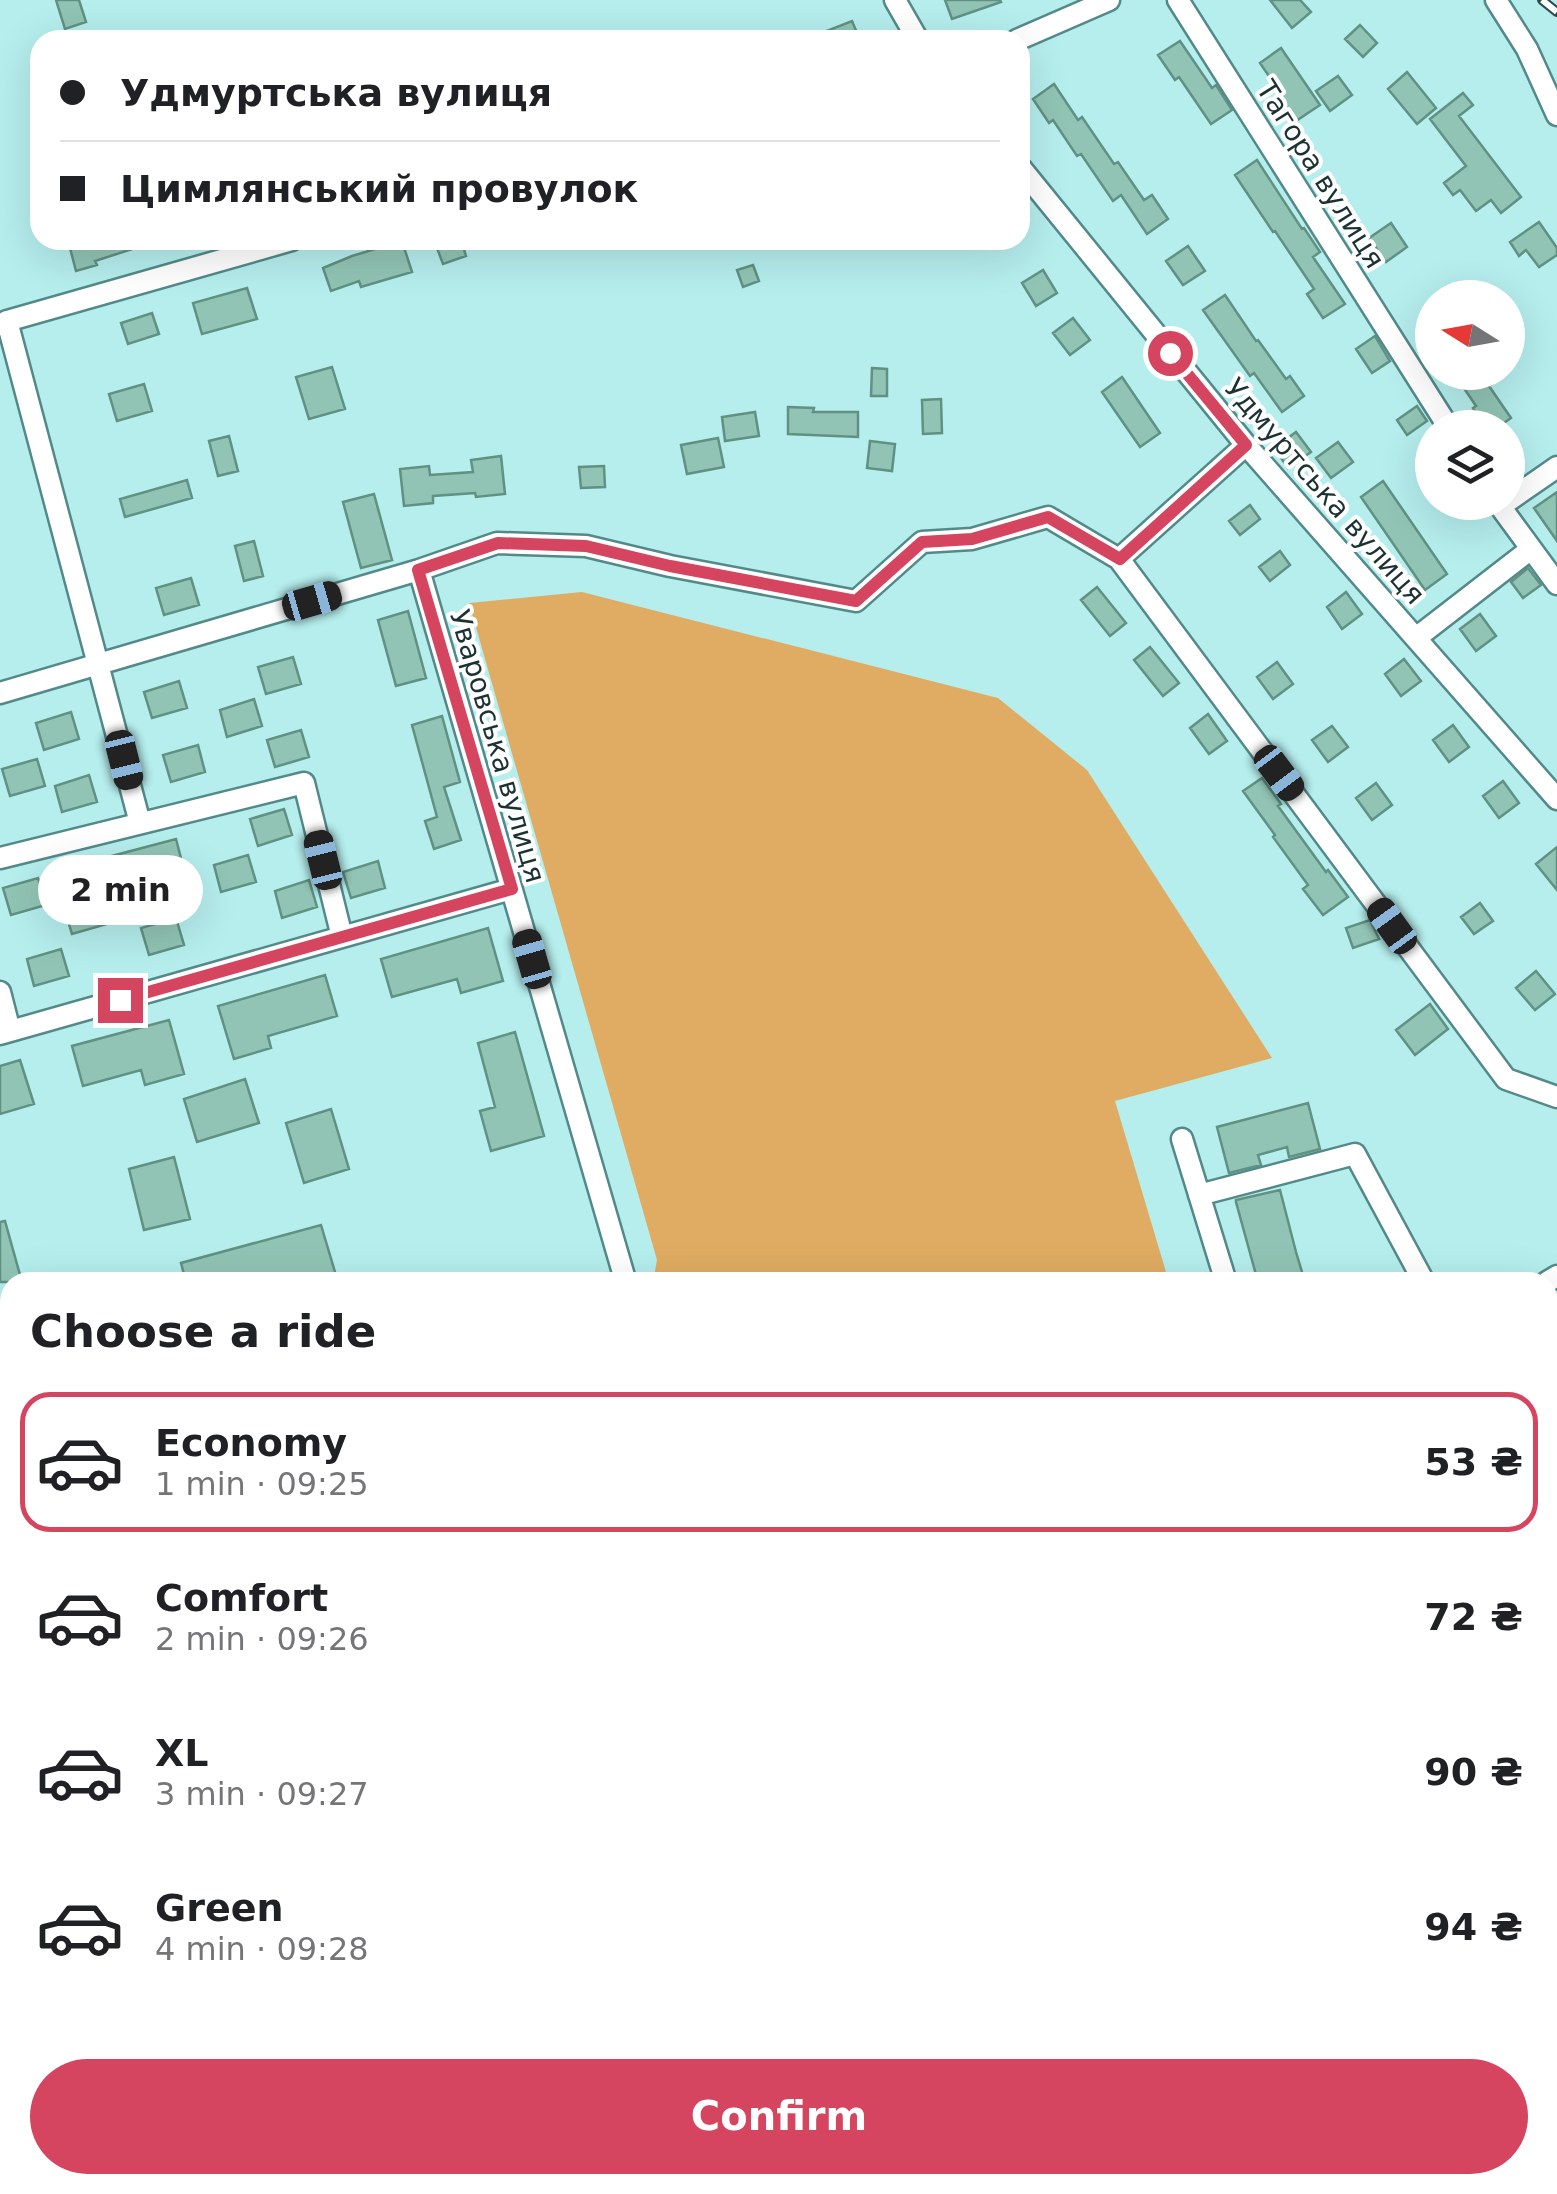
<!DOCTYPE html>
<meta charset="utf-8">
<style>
body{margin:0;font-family:"DejaVu Sans",sans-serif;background:#f2f2f2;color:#202124;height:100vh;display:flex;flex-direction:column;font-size:38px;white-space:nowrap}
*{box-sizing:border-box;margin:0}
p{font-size:32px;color:#757577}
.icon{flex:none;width:55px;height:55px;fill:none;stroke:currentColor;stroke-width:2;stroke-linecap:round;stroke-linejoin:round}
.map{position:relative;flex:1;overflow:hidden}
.sheet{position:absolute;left:0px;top:1272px;width:1558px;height:922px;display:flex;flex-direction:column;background:#fff;border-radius:30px 30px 0 0;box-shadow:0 10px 40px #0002}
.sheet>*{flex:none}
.guide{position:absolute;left:30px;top:30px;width:1000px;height:220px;border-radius:30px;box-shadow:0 10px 40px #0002;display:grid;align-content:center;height:220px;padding:0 30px;background:#fff}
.needle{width:65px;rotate:281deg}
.tools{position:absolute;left:1415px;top:280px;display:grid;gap:20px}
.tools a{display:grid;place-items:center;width:110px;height:110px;border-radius:50%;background:#fff;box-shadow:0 10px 40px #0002;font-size:50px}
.end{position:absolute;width:45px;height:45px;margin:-22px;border:12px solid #d5455f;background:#fff;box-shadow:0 0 0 5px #fff}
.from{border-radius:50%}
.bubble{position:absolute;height:70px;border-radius:35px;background:#fff;box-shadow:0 10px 40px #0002;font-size:32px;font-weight:700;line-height:70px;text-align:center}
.car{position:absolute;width:30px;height:60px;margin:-30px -15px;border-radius:12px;box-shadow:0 0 8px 2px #0007;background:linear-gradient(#222 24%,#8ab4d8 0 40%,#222 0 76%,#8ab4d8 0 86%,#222 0)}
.guide b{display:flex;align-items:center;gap:35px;height:95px;font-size:38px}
.guide b+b{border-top:2px solid #e0e0e0}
.guide i{width:25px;height:25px;background:#202124}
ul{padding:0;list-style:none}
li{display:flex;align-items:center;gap:30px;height:140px;margin:0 20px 15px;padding:0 10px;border:5px solid transparent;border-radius:30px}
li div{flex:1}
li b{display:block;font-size:38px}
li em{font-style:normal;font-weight:700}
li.selected{border-color:#d5455f}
li>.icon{width:90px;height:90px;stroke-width:1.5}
h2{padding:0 30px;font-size:45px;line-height:120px}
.button{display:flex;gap:20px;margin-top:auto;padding:20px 30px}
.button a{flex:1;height:115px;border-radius:60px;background:#d5455f;color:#fff;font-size:40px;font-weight:700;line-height:115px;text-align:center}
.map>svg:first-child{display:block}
.green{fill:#e0ac63}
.building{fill:#91c4b4;stroke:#609182;stroke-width:2.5}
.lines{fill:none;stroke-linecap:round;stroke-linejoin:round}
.minor-casing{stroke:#538a89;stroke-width:25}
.minor{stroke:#fff;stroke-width:20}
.rail-casing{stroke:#304b4b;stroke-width:10}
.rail{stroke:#fff;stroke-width:6;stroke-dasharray:19;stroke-linecap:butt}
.route{stroke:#d5455f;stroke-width:12}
.labels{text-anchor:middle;stroke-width:8;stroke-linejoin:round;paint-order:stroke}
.street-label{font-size:28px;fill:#1c3232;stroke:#fff}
</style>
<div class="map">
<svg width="1557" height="2194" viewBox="0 0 1557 2194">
<rect width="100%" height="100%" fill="#b5eeed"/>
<path class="green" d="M582,592L998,698L1087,770L1272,1058L1115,1101L1169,1282H653L657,1260L469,603Z
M0,1883H10V2185H1147L1145,2194H0Z"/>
<path class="building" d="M56,0H79L86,22L65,29Z
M945,0H1000L1001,2L952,19Z
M1270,0H1300L1311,12L1292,28Z
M852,21L860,40H806V39Z
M1360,25L1377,43L1363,57L1345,39Z
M1180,41L1212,88L1216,85L1232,110L1211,124L1179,77L1175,80L1158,55Z
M1281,48L1320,105L1296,121L1279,97L1282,95L1260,63Z
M1407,72L1436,108L1417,124L1388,89Z
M1338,76L1352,95L1330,111L1316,91Z
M1054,84L1078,120L1082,117L1114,164L1118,162L1144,200L1152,195L1168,219L1147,234L1121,195L1113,201L1081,154L1077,156L1053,120L1049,123L1033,99Z
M1463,93L1473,105L1459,116L1521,197L1501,213L1491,200L1476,211L1460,190L1453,195L1444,183L1466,166L1430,119Z
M1257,160L1302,229L1304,228L1320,252L1313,257L1345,304L1323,318L1307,294L1314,289L1275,231L1273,232L1235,175Z
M1539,222L1557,248V255L1539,267L1526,250L1519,256L1510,242Z
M1391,223L1407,247L1386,262L1369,238Z
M96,240H150L151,243L95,261L97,265L76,271L70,248Z
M434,240H461L466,256L443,264Z
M402,241L412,272L361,287L359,281L331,291L323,268L352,256Z
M1188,246L1205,271L1183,285L1166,261Z
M753,265L759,281L743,287L737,270Z
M1043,270L1057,293L1036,306L1022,283Z
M247,288L257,319L202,334L193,303Z
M1225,295L1256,341L1258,340L1286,379L1290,376L1304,396L1282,412L1254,373L1250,376L1203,310Z
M152,313L159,334L128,344L121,323Z
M1073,318L1090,340L1070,355L1053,333Z
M1375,336L1390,361L1372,373L1356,349Z
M332,367L345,409L309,419L296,377Z
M872,368L887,369V396H871Z
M1453,372H1484L1492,384L1489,386L1511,418L1497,428H1486L1473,408L1476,406Z
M1122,377L1160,433L1140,447L1102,392Z
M144,384L152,411L117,421L109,394Z
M941,399L942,433L923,434L922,400Z
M1417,406L1427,421L1407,435L1397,420Z
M788,407L814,408L813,412H858V437L788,434Z
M755,412L759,436L725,441L722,417Z
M1296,432L1311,452L1288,468L1274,448Z
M229,436L238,471L218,476L209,441Z
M718,438L724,467L687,474L681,445Z
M870,441L895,444L892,471L867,468Z
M1338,442L1353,462L1331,478L1316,458Z
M501,456L505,494L476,497L475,493L433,496V503L404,506L400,469L429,466L430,475L473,472L471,460Z
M604,466L605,487L581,488L579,467Z
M187,480L192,498L125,517L120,499Z
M1383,481L1447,574L1425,590L1361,497Z
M1557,492V541L1534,508Z
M374,494L392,560L361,568L343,502Z
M1250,505L1260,519L1240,535L1229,521Z
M254,541L263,576L244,581L235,546Z
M1280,551L1290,565L1270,581L1259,567Z
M1528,568L1541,585L1523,598L1511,582Z
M191,578L199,605L164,615L156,588Z
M1097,587L1126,623L1110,636L1081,600Z
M1346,592L1362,614L1342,629L1327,607Z
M408,611L426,678L396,686L378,620Z
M1480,614L1496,636L1476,651L1460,629Z
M1150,647L1179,683L1163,696L1134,660Z
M293,657L301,684L266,694L258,667Z
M1404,659L1421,681L1401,696L1385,674Z
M1277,662L1293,684L1273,699L1257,677Z
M179,681L187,708L152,718L144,692Z
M254,699L262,726L227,737L220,710Z
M71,712L79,739L44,750L36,723Z
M1208,714L1227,741L1209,754L1190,728Z
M442,716L460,782L444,787L461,840L434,849L425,821L437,817L412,725Z
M1453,725L1469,747L1449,762L1433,740Z
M1332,726L1348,747L1328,762L1312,740Z
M301,730L309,757L275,767L267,740Z
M198,745L205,772L171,782L163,755Z
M37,759L45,786L10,796L2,769Z
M89,775L97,802L62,812L55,786Z
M1262,778L1281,804L1278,806L1326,872L1328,870L1348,897L1323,915L1303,889L1308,885L1273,837L1275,835L1243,791Z
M1503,781L1519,803L1499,818L1483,796Z
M1376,783L1392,805L1372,820L1356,798Z
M284,809L292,835L258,846L250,819Z
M176,839L183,866L120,884L112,856Z
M1557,847V890L1536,864Z
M248,855L256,882L221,892L214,865Z
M378,861L385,888L351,898L343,872Z
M38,878L46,905L11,915L3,888Z
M309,880L317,907L282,918L275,891Z
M99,897L107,924L72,934L64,908Z
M1480,903L1493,921L1474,934L1461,917Z
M176,918L184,945L149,955L141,928Z
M1370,920L1379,939L1353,948L1346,928Z
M488,928L503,981L461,993L457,979L392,997L381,959Z
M61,949L69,976L34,986L27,959Z
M1536,971L1555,994L1535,1010L1516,988Z
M325,975L337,1016L268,1036L271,1048L234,1059L218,1006Z
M1430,1004L1448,1029L1415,1055L1396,1030Z
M169,1020L184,1074L145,1085L141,1070L83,1086L72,1046Z
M515,1032L544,1136L491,1151L480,1111L495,1107L478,1043Z
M20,1060L34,1104L0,1114V1066Z
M245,1079L259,1123L197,1142L184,1099Z
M1308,1103L1320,1149L1289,1157L1287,1147L1258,1155L1261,1165L1229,1173L1217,1127Z
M331,1109L349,1169L304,1183L286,1123Z
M174,1157L190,1219L144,1230L129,1169Z
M1280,1190L1296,1252L1305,1282H1258L1236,1202V1200Z
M5,1221L22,1282H0V1222Z
M321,1225L335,1272L297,1282H186L181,1263Z"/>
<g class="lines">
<defs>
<path id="minor" d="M895,0L918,40
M1178,0L1449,428
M1496,0L1527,49L1557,115
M1017,40L1109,0
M1020,167L1246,445L1557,799
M7,321L140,823
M0,325L7,321L292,240
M1508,501L1557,467
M1497,502L1557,584
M1119,559L1246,445
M419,570L624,1276L623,1282
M1416,638L1531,549
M0,693L419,570L497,543L586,546L670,566L856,601L922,542L972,539L1048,517L1119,559L1506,1079L1557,1097
M0,858L304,783L342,937
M0,992L10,1031
M0,1034L511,889
M1182,1139L1226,1282
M1199,1195L1355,1154L1424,1282
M1547,1282L1557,1276
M0,1507L10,1542
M1548,1666L1557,1668
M0,1865L10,1864
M1548,2121L1557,2123
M1186,2194L1188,2185"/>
</defs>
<use href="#minor" class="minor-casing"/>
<use href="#minor" class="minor"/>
<defs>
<path id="rail" d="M1542,0L1557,12"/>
</defs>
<use href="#rail" class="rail-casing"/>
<use href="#rail" class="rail"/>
</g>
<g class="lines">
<path class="route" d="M120,1000L512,889L418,570L498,543L586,546L670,566L856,601L922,542L972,539L1048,517L1120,559L1246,445L1170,353"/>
</g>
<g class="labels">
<g class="street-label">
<text transform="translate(1321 174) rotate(58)" y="10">Тагора вулиця</text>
<text transform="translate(1325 491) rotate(49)" y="10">Удмуртська вулиця</text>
<text transform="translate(498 746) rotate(74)" y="10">Уваровська вулиця</text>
</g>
</g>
</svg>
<div class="tools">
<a><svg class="needle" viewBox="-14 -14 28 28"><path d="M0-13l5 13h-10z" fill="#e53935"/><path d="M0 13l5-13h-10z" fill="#757577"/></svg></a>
<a><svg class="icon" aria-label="layers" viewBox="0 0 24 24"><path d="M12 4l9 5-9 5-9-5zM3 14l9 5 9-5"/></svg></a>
</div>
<i class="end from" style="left:1170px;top:353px"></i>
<i class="end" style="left:120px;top:1000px"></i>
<div class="bubble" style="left:38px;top:855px;width:165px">2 min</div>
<i class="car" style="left:312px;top:601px;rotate:74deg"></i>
<i class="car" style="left:124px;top:760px;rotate:166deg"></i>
<i class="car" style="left:1279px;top:773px;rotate:143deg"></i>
<i class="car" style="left:323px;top:860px;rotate:346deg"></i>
<i class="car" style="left:1392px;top:926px;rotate:324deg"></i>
<i class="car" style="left:532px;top:959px;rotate:344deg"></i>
<div class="guide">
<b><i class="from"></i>Удмуртська вулиця</b>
<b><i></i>Цимлянський провулок</b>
</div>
<section class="sheet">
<h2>Choose a ride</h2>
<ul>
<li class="selected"><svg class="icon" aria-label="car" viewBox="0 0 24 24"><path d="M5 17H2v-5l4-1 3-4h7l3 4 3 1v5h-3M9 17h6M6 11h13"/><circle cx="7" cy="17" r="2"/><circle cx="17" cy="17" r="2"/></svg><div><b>Economy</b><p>1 min · 09:25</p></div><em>53 ₴</em></li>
<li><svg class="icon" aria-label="car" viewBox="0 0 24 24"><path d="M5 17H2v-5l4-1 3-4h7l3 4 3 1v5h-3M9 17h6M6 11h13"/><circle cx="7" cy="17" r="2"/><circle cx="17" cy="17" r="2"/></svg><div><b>Comfort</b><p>2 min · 09:26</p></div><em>72 ₴</em></li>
<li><svg class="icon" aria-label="car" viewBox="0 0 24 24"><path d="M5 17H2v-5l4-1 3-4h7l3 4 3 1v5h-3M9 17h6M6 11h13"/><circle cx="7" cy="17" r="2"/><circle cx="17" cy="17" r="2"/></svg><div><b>XL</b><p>3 min · 09:27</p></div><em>90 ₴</em></li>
<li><svg class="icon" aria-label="car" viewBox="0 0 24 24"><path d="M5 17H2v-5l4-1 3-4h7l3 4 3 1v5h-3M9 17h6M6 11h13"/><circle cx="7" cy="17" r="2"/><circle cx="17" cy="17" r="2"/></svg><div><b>Green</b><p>4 min · 09:28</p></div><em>94 ₴</em></li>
</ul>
<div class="button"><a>Confirm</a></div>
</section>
</div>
